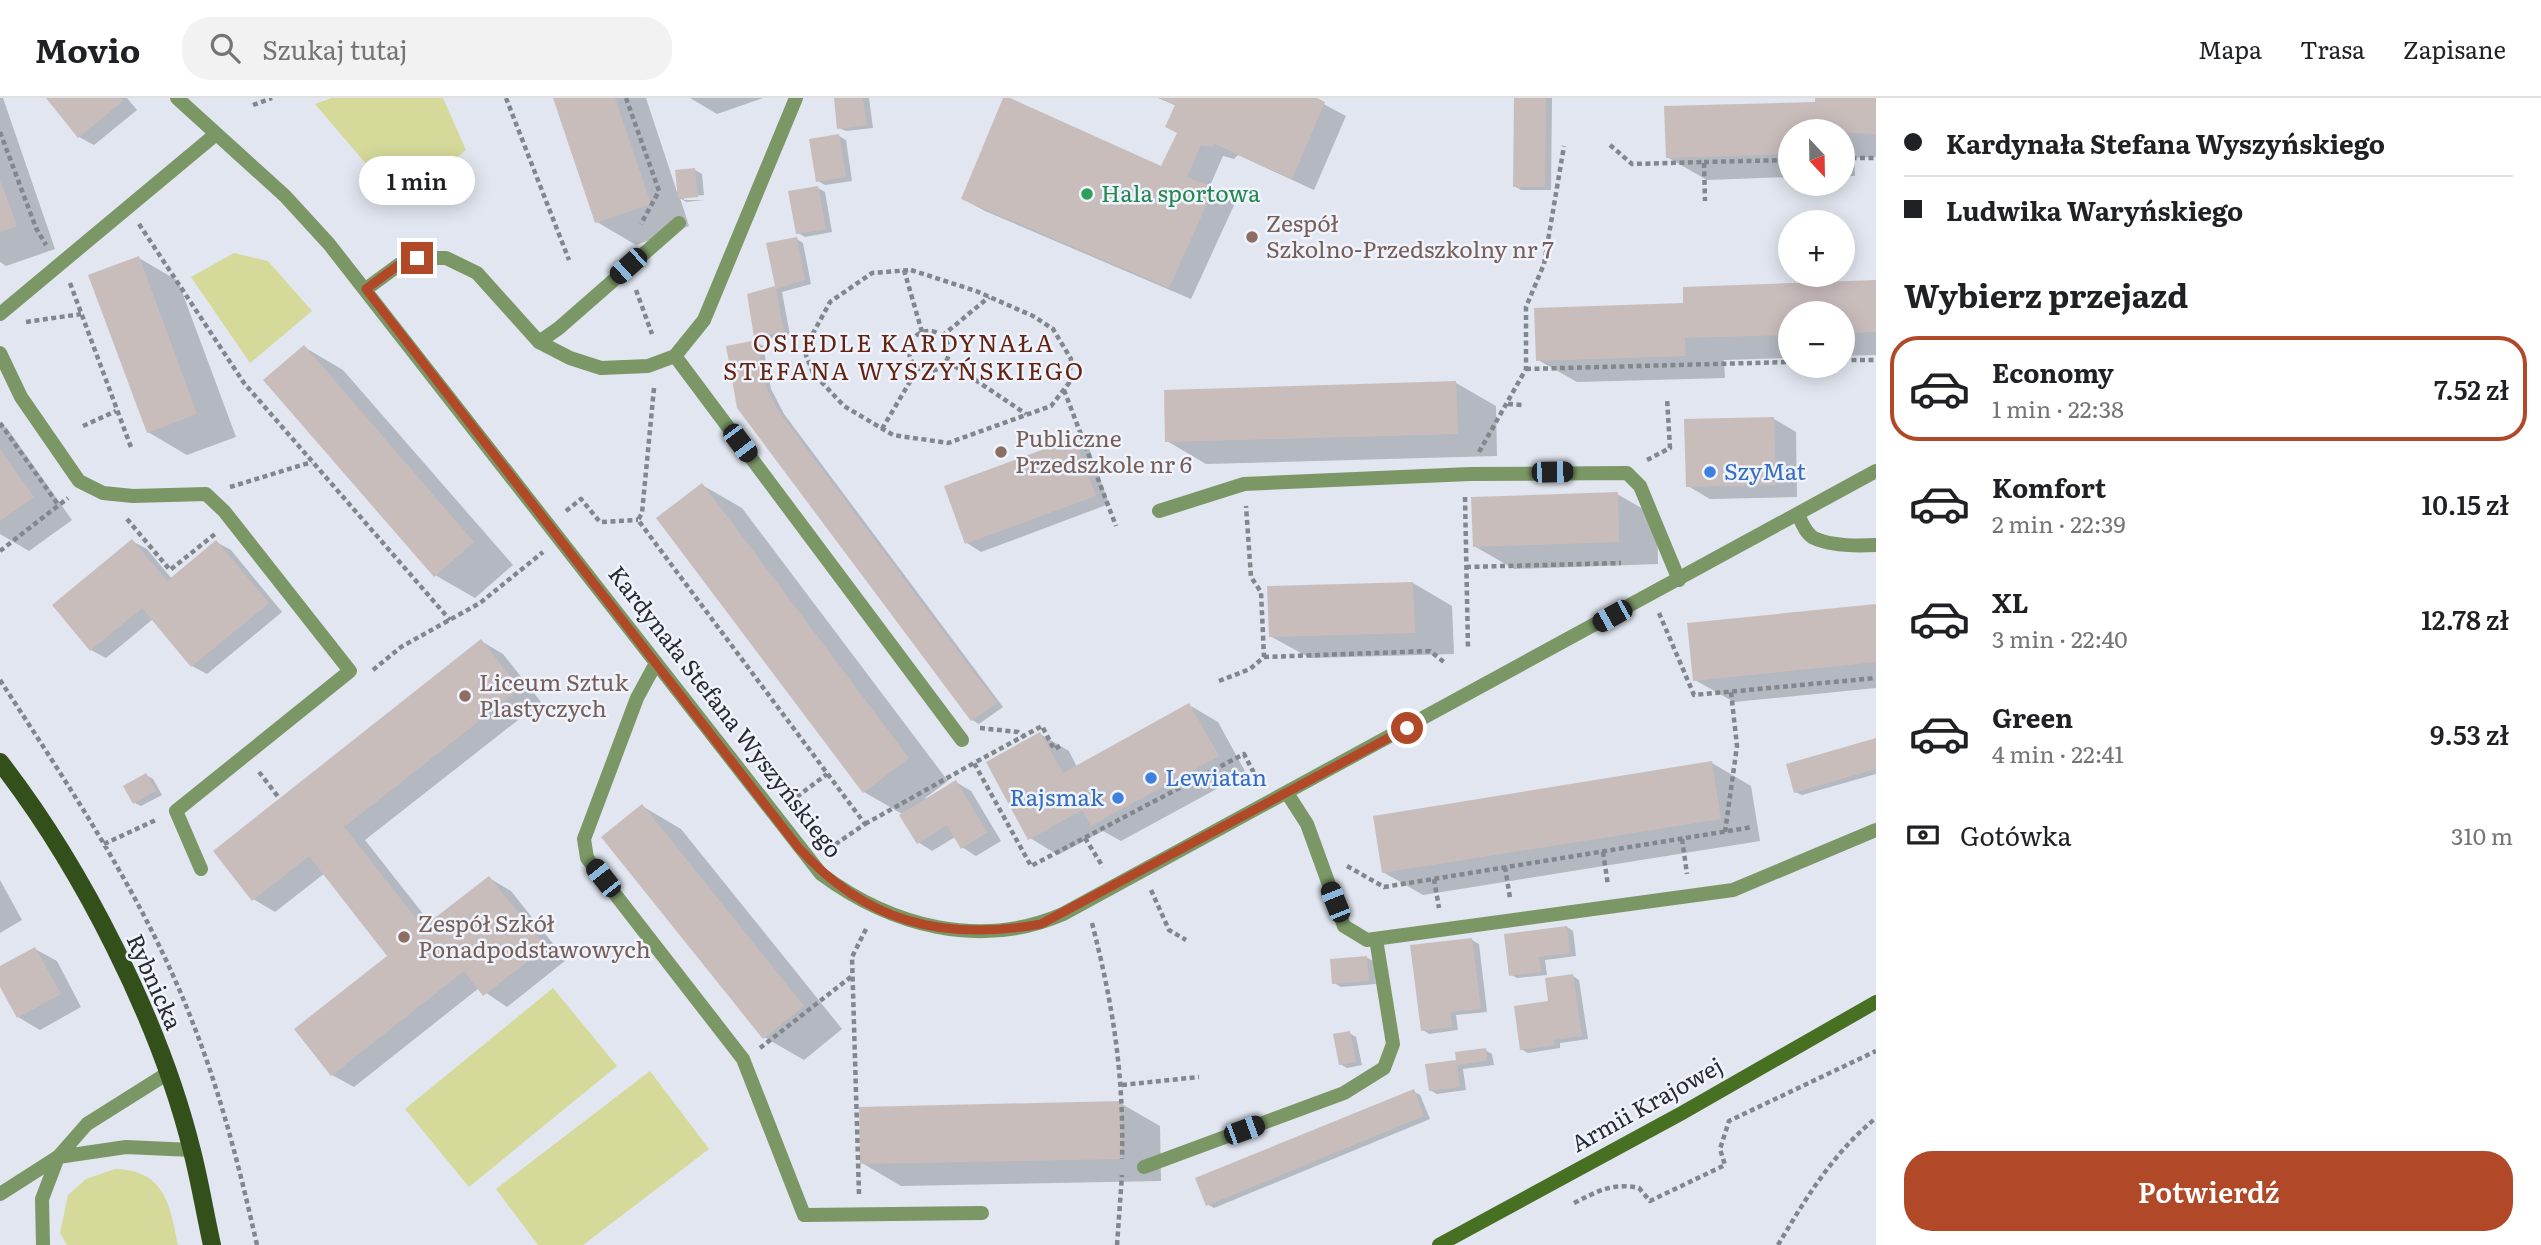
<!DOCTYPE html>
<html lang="pl">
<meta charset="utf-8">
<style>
body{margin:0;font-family:Literata,serif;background:#f2f2f2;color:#202124;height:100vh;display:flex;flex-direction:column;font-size:26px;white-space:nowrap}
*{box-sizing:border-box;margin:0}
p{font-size:23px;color:#757577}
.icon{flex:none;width:38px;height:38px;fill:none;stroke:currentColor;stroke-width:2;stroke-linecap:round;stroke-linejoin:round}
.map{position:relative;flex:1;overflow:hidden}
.sheet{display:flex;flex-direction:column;background:#fff;width:665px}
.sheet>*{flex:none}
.banner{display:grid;align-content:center;height:154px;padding:0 28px;background:#fff}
.needle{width:46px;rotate:158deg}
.controls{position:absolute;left:1778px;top:21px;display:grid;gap:14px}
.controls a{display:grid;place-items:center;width:77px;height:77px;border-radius:50%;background:#fff;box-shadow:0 4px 18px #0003;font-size:35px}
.end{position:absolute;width:32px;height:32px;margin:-16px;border:9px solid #b14928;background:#fff;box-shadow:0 0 0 4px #fff}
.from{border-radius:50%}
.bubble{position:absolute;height:49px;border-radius:24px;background:#fff;box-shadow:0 4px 18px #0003;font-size:23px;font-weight:600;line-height:49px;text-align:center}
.car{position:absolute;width:21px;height:42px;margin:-21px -10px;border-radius:9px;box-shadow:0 0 5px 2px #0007;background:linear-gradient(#222 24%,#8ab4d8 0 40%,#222 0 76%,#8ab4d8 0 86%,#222 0)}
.banner b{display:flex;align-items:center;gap:24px;height:66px;font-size:26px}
.banner b+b{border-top:2px solid #e0e0e0}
.banner i{width:18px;height:18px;background:#202124}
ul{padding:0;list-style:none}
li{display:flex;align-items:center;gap:21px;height:105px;margin:0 14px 10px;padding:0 14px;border:4px solid transparent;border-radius:28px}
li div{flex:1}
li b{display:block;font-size:26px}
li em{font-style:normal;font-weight:600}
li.active{border-color:#b14928}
li>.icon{width:63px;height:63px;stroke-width:1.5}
h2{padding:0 28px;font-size:32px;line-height:84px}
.pay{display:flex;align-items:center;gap:18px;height:77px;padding:0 28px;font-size:26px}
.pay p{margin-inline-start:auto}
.primary-button{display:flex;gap:14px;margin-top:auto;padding:14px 28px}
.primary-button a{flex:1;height:80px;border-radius:28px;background:#b14928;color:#fff;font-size:28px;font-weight:600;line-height:80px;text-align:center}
header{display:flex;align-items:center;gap:42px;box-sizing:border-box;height:98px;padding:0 35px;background:#fff;border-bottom:2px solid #e0e0e0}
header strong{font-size:33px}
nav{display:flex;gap:38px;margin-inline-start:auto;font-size:24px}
.search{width:490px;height:63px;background:#f2f2f2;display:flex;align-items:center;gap:18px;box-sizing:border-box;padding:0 24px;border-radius:28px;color:#757577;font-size:26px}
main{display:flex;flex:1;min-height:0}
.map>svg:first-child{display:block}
.green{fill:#d5da9a}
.shadow{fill:#0003}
.building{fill:#c9bdbc}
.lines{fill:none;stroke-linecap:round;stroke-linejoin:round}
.path{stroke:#82868d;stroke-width:4.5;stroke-dasharray:5 3.5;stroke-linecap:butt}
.service{stroke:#7b9766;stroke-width:14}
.minor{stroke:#7b9766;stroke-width:14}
.secondary{stroke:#487023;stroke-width:14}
.primary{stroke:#334f1a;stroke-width:18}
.route{stroke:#b14928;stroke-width:9}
.leisure-dot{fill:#2e9e5b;stroke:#eef3fd;stroke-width:2.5}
.education-dot{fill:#8d6e63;stroke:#eef3fd;stroke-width:2.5}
.shop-dot{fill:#3f7fe0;stroke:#eef3fd;stroke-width:2.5}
.labels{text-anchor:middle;stroke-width:5;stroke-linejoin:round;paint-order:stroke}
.leisure-label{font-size:23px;fill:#27864d;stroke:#eef3fd;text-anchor:start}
.education-label{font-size:23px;fill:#785e54;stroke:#eef3fd;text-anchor:start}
.shop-label{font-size:23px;fill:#366cbe;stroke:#eef3fd;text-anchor:start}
.street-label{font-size:23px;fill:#282a2e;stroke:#eef3fd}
.neighbourhood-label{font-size:24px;letter-spacing:2px;fill:#65230e;stroke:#eef3fd}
</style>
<header>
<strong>Movio</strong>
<div class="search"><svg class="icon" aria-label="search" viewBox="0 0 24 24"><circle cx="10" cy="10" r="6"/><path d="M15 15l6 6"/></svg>Szukaj tutaj</div>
<nav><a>Mapa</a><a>Trasa</a><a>Zapisane</a></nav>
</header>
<main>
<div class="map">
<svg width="1876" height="1147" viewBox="0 0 1876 1147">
<rect width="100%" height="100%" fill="#e1e6f0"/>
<path class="green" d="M332,0H443L466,52L401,107L315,6Z
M234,155L268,163L312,213L250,265L191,179Z
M553,890L617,968L469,1089L405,1011Z
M650,973L709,1051L583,1147H538L496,1091Z
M115,1071C165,1072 170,1107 178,1147H67L60,1135L68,1097L86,1081Z"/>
<path class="shadow" d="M0,0H3L55,151L6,168L0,164Z
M48,0H127L137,12L94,47L79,39Z
M555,0H646L677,94L695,72L702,76L704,97L684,99V102H704L686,104L680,100L689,128L636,147L597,124Z
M690,0H763L717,16Z
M835,0H869L873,30L846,33L839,30Z
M1005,0L1162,71L1179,35L1177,8L1158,0H1312L1346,18L1314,92L1238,57L1234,61L1223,58L1209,90L1235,105L1191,201L985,113L963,101Z
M1516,0H1552L1551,92H1521L1514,88Z
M1817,0H1876V59L1854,60L1855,78H1843V33H1790V79L1707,82L1667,59L1817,5Z
M839,38L846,42L852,83L825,87L818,83Z
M818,90L825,94L832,134L805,139L798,135Z
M797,141L803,145L811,186L782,194L790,237L763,242L756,238L749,197L777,190Z
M139,160L178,183L236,339L187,357L148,334Z
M1876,184V257L1843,258V215H1790V260L1724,262L1725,280L1577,284L1538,262L1685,207Z
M756,244L763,248L771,291L784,316L1003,609L979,626L972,622L739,309Z
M304,249L343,272L513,467L475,500L435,477Z
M1456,285L1496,308L1497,358L1206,366L1167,343Z
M1774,321L1796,334L1797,399L1710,401L1688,388Z
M0,326L7,330L72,422L29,453L0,436Z
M1074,342L1089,350L1109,406L981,454L967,445Z
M702,387L742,410L948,683L925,700L927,702L956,684L971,693L1001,743L976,758L962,749L955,739L932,753L918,744L904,717L864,694Z
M1617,396L1657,419L1658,466L1514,471L1474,448Z
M132,443L147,451L172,481L216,444L231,452L282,514L207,576L192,568L153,521L106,560L91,552Z
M1413,485L1452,508L1454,556L1310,560L1270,538Z
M1876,508V590L1734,604L1695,582Z
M481,543L503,556L541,604L365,742L431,826L489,780L511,793L566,862L507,909L479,890L354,989L332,977L390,858L325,775L275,814L253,801Z
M1189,607L1218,624L1246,675L1121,743L1103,733L1058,757L1030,740L1040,636L1069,653L1077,669Z
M1876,642V676L1802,697L1795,694Z
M1712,665L1751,688L1760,743L1423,797L1383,774Z
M146,677L153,681L162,697L141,708L135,705Z
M642,708L681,731L842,931L804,962L764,939Z
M0,782L22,822L0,835Z
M1567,829L1573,833L1576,858L1545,862L1547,877L1517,880L1510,876Z
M1472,842L1479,846L1487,914L1456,917L1458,932L1429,936L1423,932Z
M35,851L57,863L81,909L40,932L18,919L0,886V870Z
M1366,859L1373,863L1376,886L1341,889L1334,885Z
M1573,878L1579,882L1588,941L1560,945V950L1528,955L1521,951L1550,905Z
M1349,935L1356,939L1362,967L1347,970L1340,966Z
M1485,952L1492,956L1494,967L1463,971L1466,992L1437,996L1430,992L1458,963Z
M1413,993L1420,997L1430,1021L1214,1110L1207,1106Z
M1120,1005L1160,1028L1161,1083L901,1088L862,1065Z"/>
<path class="building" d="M46,0H121L123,3L78,40Z
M553,0H615L651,106L595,125Z
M834,0H863L867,27L837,31Z
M1003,0H1010L1161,68L1177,35L1165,29L1175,7L1160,0H1317L1325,4L1292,81L1215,46L1211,49L1201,47L1187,79L1214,90L1169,190L961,101Z
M1514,0H1546L1545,89H1513Z
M1815,0H1876V36L1790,33V56L1666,60L1664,8L1815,4Z
M839,36L846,79L816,84L809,41Z
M695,70L698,99L678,101L675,72Z
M0,82L17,128L0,134Z
M818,88L826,131L796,136L788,93Z
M797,139L805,182L776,191L784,234L754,239L747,196L775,188L766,145Z
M139,158L197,316L147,335L88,177Z
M1876,182V234L1843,235V215H1790V237L1685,240L1686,258L1536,263L1534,210L1683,205V189Z
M757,242L765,286L777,311L997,605L971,623L737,310L726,248Z
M304,247L474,444L434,479L263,282Z
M1456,283L1458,336L1165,344L1164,292Z
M1774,319L1776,387L1686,389L1684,321Z
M1074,340L1096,398L965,446L944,388Z
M0,351L34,399L0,423Z
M702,385L909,660L863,695L656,420Z
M1618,394L1619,444L1473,449L1471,399Z
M132,441L167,483L216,442L269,505L191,569L142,510L90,553L52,507Z
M1413,484L1415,535L1269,539L1267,488Z
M1876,506V564L1693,583L1687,525Z
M481,541L520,591L344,729L423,829L489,778L546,849L483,898L464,873L331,978L294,931L387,858L309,758L252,803L213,753Z
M1189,605L1219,658L1091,728L1082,712L1028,742L986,664L1040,634L1063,675Z
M1876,640V671L1794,695L1786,666Z
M1712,663L1721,721L1382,775L1373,718Z
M146,675L156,693L133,706L123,688Z
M956,682L987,734L961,751L947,727L917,746L899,717Z
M642,706L804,908L763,941L601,739Z
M1567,828L1570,855L1539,859L1541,874L1509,878L1504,836Z
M1472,840L1481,911L1450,914L1452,929L1421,933L1410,847Z
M35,849L61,896L17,920L0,889V868Z
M1367,858L1369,883L1332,886L1330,861Z
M1573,876L1582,938L1554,942V947L1520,952L1514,908L1548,903L1545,880Z
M1350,933L1356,964L1339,967L1333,936Z
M1486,950L1487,963L1457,967L1460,989L1429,993L1425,966L1456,962L1455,954Z
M1414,991L1424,1018L1206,1108L1195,1080Z
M1121,1003L1122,1061L860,1066L859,1009Z"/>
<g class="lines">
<path class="path" d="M506,0L569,162
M626,0L659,93L641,126
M253,7L272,0
M0,34L36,130L46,147
M1610,47L1632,66L1704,64L1705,103
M1843,60H1876
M1704,64L1790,62
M139,126L244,285L450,522
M904,172L922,234
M911,172L976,193L1033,218L1053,231L1071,261L1069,285L1051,308L948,345L893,337L844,308L813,275L804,252L830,204L872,175Z
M70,185L132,352
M636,192L652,236
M26,224L81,216
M909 253a20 20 0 1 1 40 0a20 20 0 1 1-40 0Z
M942,238L989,199
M1843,262H1876
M947,263L1026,316
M1526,271L1790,264
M654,290L642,415L638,422L865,726L830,750
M1064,292L1116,428
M1508,306L1522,307
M0,325L59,408
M83,328L116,313
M882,331L918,270
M1479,354L1526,271V209L1544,166L1564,48
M1647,362L1670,350L1667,300
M230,389L312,364
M1465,399L1468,550
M566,413L581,401L600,424L638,422
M127,421L170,472L215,436
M0,453L68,400
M1466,469L1621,465
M1659,515L1694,597L1876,580
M1264,559L1430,553L1444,564
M373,572L401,549L480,505L543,454
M0,582C72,693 147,804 194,928C222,1000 240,1072 257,1147
M1219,583L1250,571L1264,559L1261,494L1251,479L1246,408
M980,630L1018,634L1023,638
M1060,648L1054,651L1042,628L974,665L1031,768L1244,656L1254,675
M259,674L279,700
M790,704L827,676
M865,726L974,665
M1725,734L1737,648L1731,594
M1085,740L1103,769
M1682,741L1687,776
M104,746L158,721
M1603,754L1608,787
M1347,768L1384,789L1753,729
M1505,769L1510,800
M1434,781L1439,810
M1151,792L1169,832L1186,842
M1092,825C1113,907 1124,976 1122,1061
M760,950L852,878
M1122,987L1199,979
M859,1096L852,859L867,829
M1574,1105C1596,1094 1613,1084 1639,1090L1650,1103L1725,1067L1720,1051L1729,1023L1876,953
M1117,1147L1122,1077
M1778,1147C1806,1100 1833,1055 1876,1020"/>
<path class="service" d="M0,216L216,36
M539,244L559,230L679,125
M0,255L21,299L79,383L103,395L133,398L206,396L224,413L350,573L176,713L201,771
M675,258L962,642
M656,565L637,600L584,741L587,760L743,961L804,1117L982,1115
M1144,1069L1344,995L1384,970L1393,946L1376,841
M43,1147L42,1101L58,1059"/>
<path class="minor" d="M177,0L285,98L329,146L821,776C891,828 980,852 1063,816L1876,373
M366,191L400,166L417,160H446L477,175L539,244L570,260L601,270L648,268L675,258L704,222L796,0
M1159,413L1244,386L1470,376L1627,375L1640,388L1679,482
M1798,417C1802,425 1806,436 1814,440C1831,448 1858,448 1876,447
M1287,695L1307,726L1344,828L1367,842L1733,792L1876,732
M58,1059L126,1049L192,1052
M0,1096L58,1059L87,1026L168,975"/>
<path class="secondary" d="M1439,1147L1682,1015L1876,904"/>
<path class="primary" d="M0,664C82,770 160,923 192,1053C200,1084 205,1116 212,1147"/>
</g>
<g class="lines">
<path class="route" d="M417,160L400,166L366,191L798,749C865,824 943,844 1041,826L1407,630"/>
</g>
<circle class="leisure-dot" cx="1087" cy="96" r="7"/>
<g class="education-dot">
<circle cx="1252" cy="139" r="7"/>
<circle cx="1001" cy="354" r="7"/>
<circle cx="465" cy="598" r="7"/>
<circle cx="404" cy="839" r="7"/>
</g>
<g class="shop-dot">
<circle cx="1710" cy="374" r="7"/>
<circle cx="1151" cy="680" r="7"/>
<circle cx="1118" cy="700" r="7"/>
</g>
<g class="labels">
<g class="leisure-label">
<text x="1101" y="104">Hala sportowa</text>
</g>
<g class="education-label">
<text x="1266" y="134">Zespół<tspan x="1266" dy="26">Szkolno-Przedszkolny nr 7</tspan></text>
<text x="1015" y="349">Publiczne<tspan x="1015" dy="26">Przedszkole nr 6</tspan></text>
<text x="479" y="593">Liceum Sztuk<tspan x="479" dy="26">Plastyczych</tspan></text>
<text x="418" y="834">Zespół Szkół<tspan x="418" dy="26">Ponadpodstawowych</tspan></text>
</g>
<g class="shop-label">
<text x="1724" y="382">SzyMat</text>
<text x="1165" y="688">Lewiatan</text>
<text x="1104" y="708" text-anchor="end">Rajsmak</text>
</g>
<g class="street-label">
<text transform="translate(725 614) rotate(52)" y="8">Kardynała Stefana Wyszyńskiego</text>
<text transform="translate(154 884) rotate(66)" y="8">Rybnicka</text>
<text transform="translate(1647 1007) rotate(-29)" y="8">Armii Krajowej</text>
</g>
<g class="neighbourhood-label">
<text x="904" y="254">OSIEDLE KARDYNAŁA<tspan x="904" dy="28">STEFANA WYSZYŃSKIEGO</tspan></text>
</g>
</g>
</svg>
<div class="controls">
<a><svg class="needle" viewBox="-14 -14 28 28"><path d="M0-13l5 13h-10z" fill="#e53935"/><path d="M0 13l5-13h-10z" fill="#757577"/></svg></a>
<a>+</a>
<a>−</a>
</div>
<i class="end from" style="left:1407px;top:630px"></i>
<i class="end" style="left:417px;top:160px"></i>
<div class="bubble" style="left:359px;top:58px;width:116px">1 min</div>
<i class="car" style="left:628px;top:168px;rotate:228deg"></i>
<i class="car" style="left:740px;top:345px;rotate:143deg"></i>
<i class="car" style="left:1552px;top:374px;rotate:89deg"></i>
<i class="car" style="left:1612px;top:518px;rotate:241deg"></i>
<i class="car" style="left:603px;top:780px;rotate:322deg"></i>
<i class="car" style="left:1335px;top:804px;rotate:338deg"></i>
<i class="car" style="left:1244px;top:1032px;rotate:70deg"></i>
</div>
<section class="sheet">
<div class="banner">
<b><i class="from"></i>Kardynała Stefana Wyszyńskiego</b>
<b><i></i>Ludwika Waryńskiego</b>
</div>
<h2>Wybierz przejazd</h2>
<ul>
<li class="active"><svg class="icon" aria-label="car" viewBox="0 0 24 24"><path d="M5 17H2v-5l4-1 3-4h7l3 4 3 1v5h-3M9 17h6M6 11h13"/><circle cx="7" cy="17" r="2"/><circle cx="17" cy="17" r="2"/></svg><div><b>Economy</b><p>1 min · 22:38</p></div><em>7.52 zł</em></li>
<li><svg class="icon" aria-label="car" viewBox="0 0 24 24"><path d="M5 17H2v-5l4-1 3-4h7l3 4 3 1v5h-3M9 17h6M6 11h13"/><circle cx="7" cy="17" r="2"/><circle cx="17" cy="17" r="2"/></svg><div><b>Komfort</b><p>2 min · 22:39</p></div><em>10.15 zł</em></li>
<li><svg class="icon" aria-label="car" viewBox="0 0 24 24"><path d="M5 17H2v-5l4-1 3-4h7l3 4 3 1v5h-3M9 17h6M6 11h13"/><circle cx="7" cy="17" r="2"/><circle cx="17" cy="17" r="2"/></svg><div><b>XL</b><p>3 min · 22:40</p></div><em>12.78 zł</em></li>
<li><svg class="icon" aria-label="car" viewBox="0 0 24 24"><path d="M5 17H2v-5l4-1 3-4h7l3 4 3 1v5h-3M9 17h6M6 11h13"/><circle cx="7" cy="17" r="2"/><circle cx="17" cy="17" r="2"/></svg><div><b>Green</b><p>4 min · 22:41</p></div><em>9.53 zł</em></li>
</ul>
<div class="pay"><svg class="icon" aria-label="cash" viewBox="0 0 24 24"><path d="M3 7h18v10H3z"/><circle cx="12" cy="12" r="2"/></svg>Gotówka<p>310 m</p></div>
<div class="primary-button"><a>Potwierdź</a></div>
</section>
</main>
